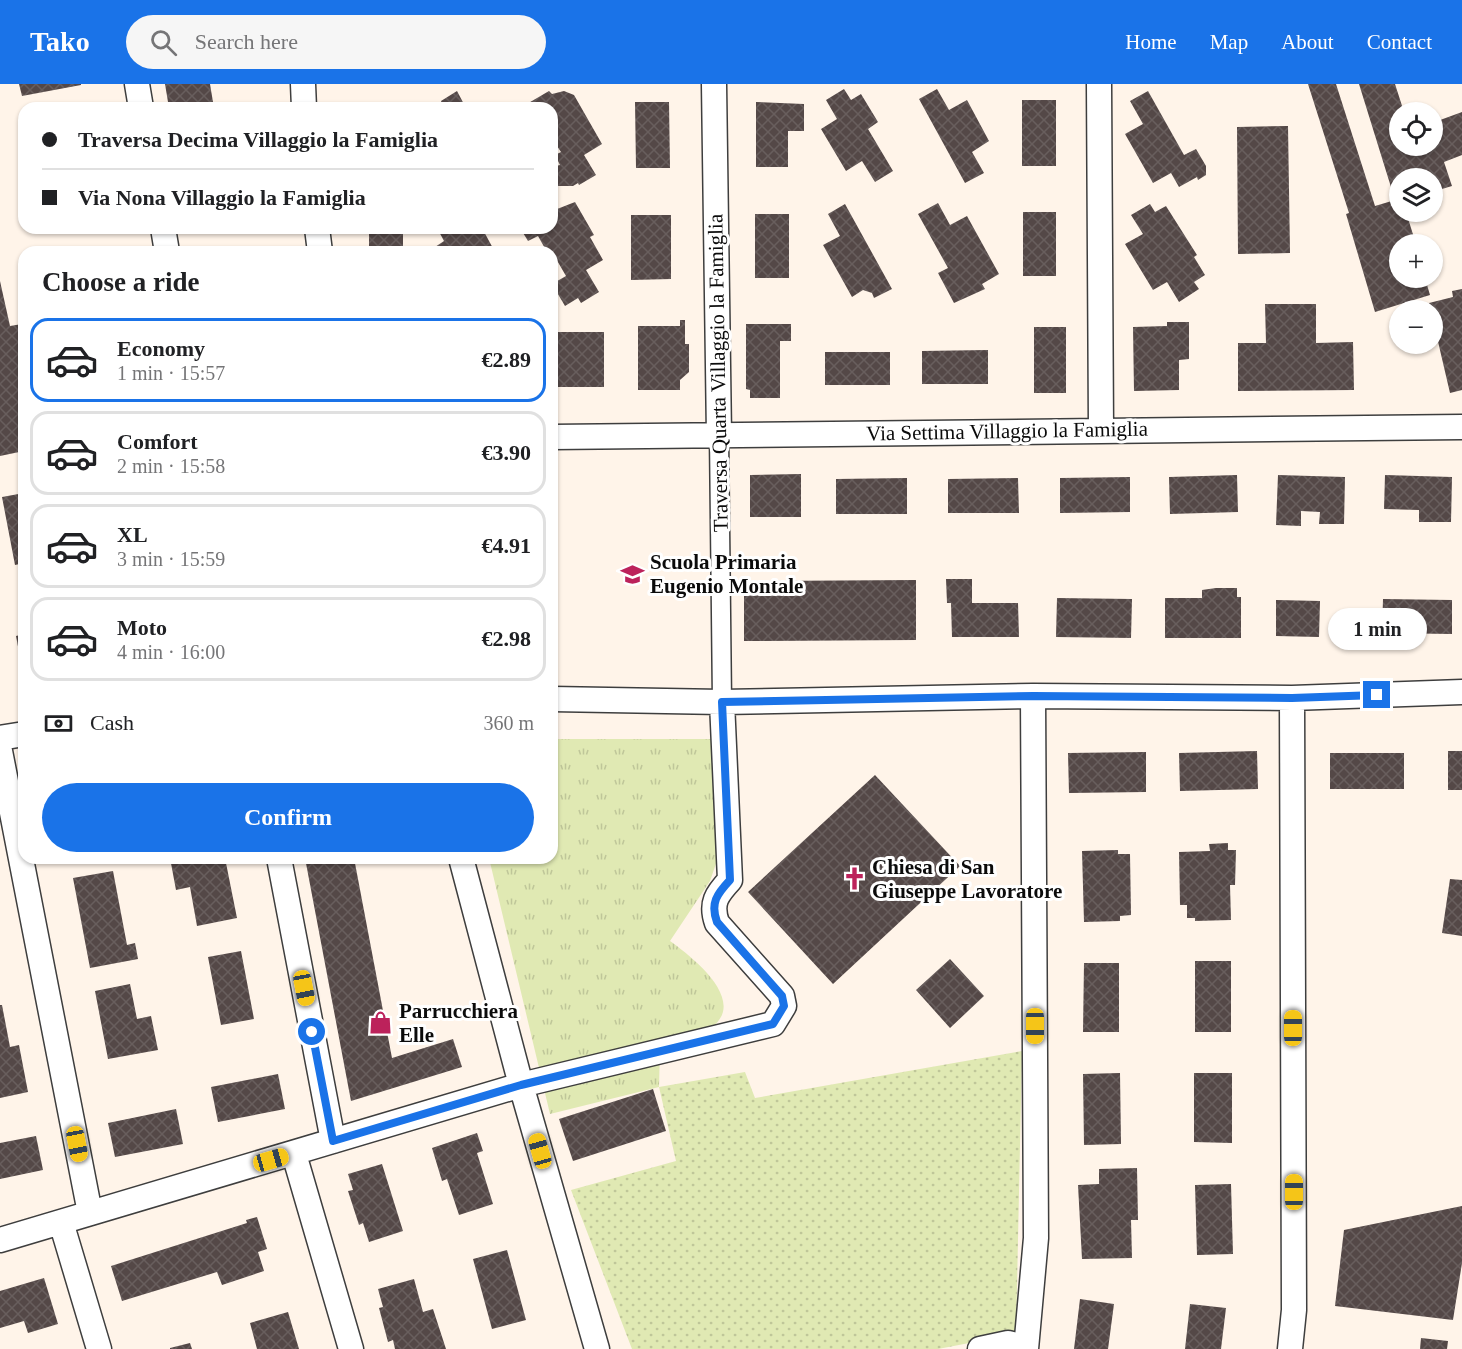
<!DOCTYPE html>
<meta charset="utf-8">
<style>
body{margin:0;font-family:"Times New Roman",serif;background:#f6f6f6;color:#202124;height:100vh;display:flex;flex-direction:column;font-size:22px;white-space:nowrap}
*{box-sizing:border-box;margin:0}
p{font-size:20px;color:#757577}
.icon{flex:none;width:33px;height:33px;fill:none;stroke:currentColor;stroke-width:2;stroke-linecap:round;stroke-linejoin:round}
.map{position:relative;flex:1;overflow:hidden}
.details{position:absolute;left:18px;top:162px;width:540px;height:618px;display:flex;flex-direction:column;background:#fff;border-radius:18px;box-shadow:0 2px 4px #0004}
.details>*{flex:none}
.guide{position:absolute;left:18px;top:18px;width:540px;height:132px;border-radius:18px;box-shadow:0 2px 4px #0004;display:grid;align-content:center;height:132px;padding:0 24px;background:#fff}
.tools{position:absolute;left:1389px;top:18px;display:grid;gap:12px}
.tools a{display:grid;place-items:center;width:54px;height:54px;border-radius:50%;background:#fff;box-shadow:0 2px 4px #0004;font-size:30px}
.end{position:absolute;width:27px;height:27px;margin:-14px;border:8px solid #1a73e8;background:#fff;box-shadow:0 0 0 3px #fff}
.from{border-radius:50%}
.bubble{position:absolute;height:42px;border-radius:21px;background:#fff;box-shadow:0 2px 4px #0004;font-size:20px;font-weight:800;line-height:42px;text-align:center}
.car{position:absolute;width:18px;height:36px;margin:-18px -9px;border-radius:8px;box-shadow:0 0 4px 2px #0007;background:linear-gradient(#f5c518 24%,#345 0 40%,#f5c518 0 76%,#345 0 86%,#f5c518 0)}
.guide b{display:flex;align-items:center;gap:21px;height:57px;font-size:22px}
.guide b+b{border-top:2px solid #e0e0e0}
.guide i{width:15px;height:15px;background:#202124}
ul{padding:0;list-style:none}
li{display:flex;align-items:center;gap:18px;height:84px;margin:0 12px 9px;padding:0 12px;border:3px solid #e0e0e0;border-radius:18px}
li div{flex:1}
li b{display:block;font-size:22px}
li em{font-style:normal;font-weight:800}
li.on{border-color:#1a73e8}
li>.icon{width:54px;height:54px;stroke-width:1.5}
h2{padding:0 24px;font-size:27px;line-height:72px}
.pay{display:flex;align-items:center;gap:15px;height:66px;padding:0 24px;font-size:22px}
.pay p{margin-inline-start:auto}
.button{display:flex;gap:12px;margin-top:auto;padding:12px 24px}
.button a{flex:1;height:69px;border-radius:36px;background:#1a73e8;color:#fff;font-size:24px;font-weight:800;line-height:69px;text-align:center}
header{display:flex;align-items:center;gap:36px;box-sizing:border-box;height:84px;padding:0 30px;background:#1a73e8;color:#fff}
header strong{font-size:28px}
nav{display:flex;gap:33px;margin-inline-start:auto;font-size:21px}
.search{width:420px;height:54px;background:#f6f6f6;display:flex;align-items:center;gap:15px;box-sizing:border-box;padding:0 21px;border-radius:33px;color:#757577;font-size:22px}
.map>svg:first-child{display:block}
.grass{fill:url(#grass-tufts)}
.garden{fill:url(#garden-dots)}
.building{fill:url(#building-cross-hatch)}
.lines{fill:none;stroke-linecap:round;stroke-linejoin:round}
.pedestrian-casing{stroke:#3e3e3e;stroke-width:21}
.minor-casing{stroke:#3e3e3e;stroke-width:27}
.pedestrian{stroke:#fff;stroke-width:18}
.minor{stroke:#fff;stroke-width:24}
.route{stroke:#1a73e8;stroke-width:8}
.labels{text-anchor:middle;stroke-width:6;stroke-linejoin:round;paint-order:stroke}
.street-label{font-size:21px;fill:#0b0b0b;stroke:#fff}
.poi-label{font-size:21px;font-weight:bold;fill:#0b0b0b;stroke:#fff;text-anchor:start}
</style>
<header>
<strong>Tako</strong>
<div class="search"><svg class="icon" aria-label="search" viewBox="0 0 24 24"><circle cx="10" cy="10" r="6"/><path d="M15 15l6 6"/></svg>Search here</div>
<nav><a>Home</a><a>Map</a><a>About</a><a>Contact</a></nav>
</header>
<div class="map">
<svg width="1462" height="1265" viewBox="0 0 1462 1265">
<defs>
<pattern id="grass-tufts" width="24" height="20" patternUnits="userSpaceOnUse" patternTransform="scale(1.5)"><rect width="24" height="20" fill="#e0e9b3"/><path d="M3 7l-1-3M5 7V3M7 7l1-3M15 17l-1-3M17 17v-4M19 17l1-3" fill="none" stroke="#bfc699"/></pattern>
<pattern id="garden-dots" width="8" height="8" patternUnits="userSpaceOnUse" patternTransform="scale(1.5)"><rect width="8" height="8" fill="#e0e9b3"/><path d="M2 2h.1M6 6h.1" fill="none" stroke="#bfc699" stroke-width="1.8" stroke-linecap="round"/></pattern>
<pattern id="building-cross-hatch" width="8" height="8" patternUnits="userSpaceOnUse" patternTransform="scale(1.5)"><rect width="8" height="8" fill="#544847"/><path d="M0 0l8 8M0 8l8-8" fill="none" stroke="#685e5d"/></pattern>
</defs>
<rect width="100%" height="100%" fill="#fff4e9"/>
<path class="grass" d="M552,655H719V771L710,797L670,857C691,872 748,916 712,943C698,953 675,958 660,964L659,1003L550,1030L489,774H552Z"/>
<path class="garden" d="M1022,967L1016,1250L938,1265H632L571,1106L676,1077L659,1003L745,988L755,1014Z"/>
<path class="building" d="M19,0H81V1L22,12Z
M165,0H210L214,24H169Z
M1308,0H1336L1375,122L1395,116L1359,0H1395L1404,28H1400V62H1432V39L1462,28V71L1444,78L1452,102L1432,108V94H1400V128H1406L1416,160H1400V194H1425L1430,211L1375,228L1346,130L1349,129Z
M844,5L851,16L861,10L878,38L868,45L893,87L875,98L862,77L846,87L821,45L837,35L826,16Z
M937,5L949,26L967,16L989,57L972,68L984,89L965,99L919,15Z
M457,7L466,24H434L442,20L441,17Z
M549,7L552,10L564,7L574,11L602,60L584,71L596,91L579,101L578,99L573,102H552V83L560,81L555,71L561,68L555,59L552,61V24H520Z
M1148,7L1184,71L1196,65L1206,82V91L1198,96L1197,93L1179,103L1171,89L1153,99L1125,50L1143,40L1130,17Z
M1022,16H1056V82H1022Z
M635,18H669L670,84H636Z
M756,18L804,20V47H788V83H756Z
M364,19H397V24H364Z
M1288,42L1290,169L1238,170L1237,43Z
M575,118L594,151L590,153L603,176L586,186L599,208L581,219L578,214L565,222L552,200L566,192L555,173L552,175V168H547L538,152L528,157L520,144H552V127Z
M938,119L950,141L967,132L999,190L982,200L985,205L954,219L938,189L948,184L918,130Z
M845,120L892,205L874,214L872,209L863,206L852,213L823,161L840,152L828,130Z
M1150,120L1155,128L1166,122L1197,171L1194,173L1205,191L1194,198L1199,205L1179,218L1167,198L1153,206L1125,160L1143,150L1131,131Z
M1023,128H1056V192H1023Z
M755,130H789V194H755Z
M631,131H671V195L631,196Z
M369,144H403V168H369Z
M437,144H482L495,168H438L435,163L444,157Z
M241,164L242,168H226V167Z
M0,197L10,242L22,240L24,249V367L0,372Z
M1462,205V306L1450,309L1429,219L1453,213L1452,207Z
M1265,220H1316V259L1353,258L1354,306L1238,307V259H1266Z
M680,236H685V260H689V288L680,296V306H638V242H680Z
M1167,238H1189V275L1179,276V306L1134,307L1133,243L1167,242Z
M746,240H791V257H780V314H750V306L746,305Z
M1034,243H1066V309H1034Z
M552,248H604V303H552Z
M988,266V300H922V267Z
M825,268H890V301H825Z
M801,390V433H750V391Z
M1237,391L1238,428L1170,430L1169,393Z
M1278,391L1345,393L1344,440H1319L1320,428L1301,427V442L1276,441Z
M1385,391L1452,393L1451,438H1419V426L1384,425Z
M1130,393V428L1060,429V394Z
M907,394V430H836V395Z
M1018,394L1019,429H948V395Z
M24,409V479L15,481L2,413Z
M946,495H972V519H1018L1019,553H952L951,519H947Z
M916,496V556L744,557V497Z
M1216,504H1237V513H1241V554H1165V514H1202V506Z
M1057,514L1132,515L1131,554L1056,553Z
M1383,515L1452,516V550L1382,549Z
M1276,516L1320,517L1319,553L1276,552Z
M24,550V589H23L16,552Z
M1257,667L1258,705L1180,707L1179,669Z
M1448,667H1462V706H1448Z
M1146,668V708L1069,709L1068,669Z
M1330,669H1404V705H1330Z
M875,691L960,782L833,900L748,808Z
M1228,759V766H1236L1235,801H1230L1231,836L1195,837V834H1187V821H1180L1179,768L1210,767L1209,760Z
M1118,766V770H1130L1131,831L1120,832V837L1084,838L1082,767Z
M170,774H225L237,834L197,842L190,803L176,806Z
M305,774H354L392,974L453,955L462,983L351,1017Z
M113,787L127,861L135,859L138,875L90,884L73,794Z
M1450,795L1462,796V852L1442,849Z
M241,867L254,935L221,941L208,873Z
M950,875L984,912L950,944L916,906Z
M1195,877H1231V948H1195Z
M1084,879H1119V948H1083Z
M130,900L137,935L151,932L158,966L108,975L95,907Z
M0,921H2L10,963L19,961L28,1008L0,1014Z
M1120,989L1121,1060L1084,1061L1083,990Z
M1194,989H1232V1059L1194,1058Z
M278,990L285,1025L218,1038L211,1003Z
M653,1005L666,1047L573,1077L559,1035Z
M176,1025L183,1060L115,1073L108,1039Z
M477,1049L483,1067L477,1069L493,1120L459,1131L447,1095L442,1097L432,1064Z
M36,1052L43,1086L0,1095V1059Z
M382,1080L403,1147L369,1158L363,1139L359,1141L348,1107L353,1106L348,1090Z
M1137,1084L1138,1136H1131L1132,1174L1082,1175L1078,1101L1099,1100V1085Z
M1231,1100L1233,1170L1197,1171L1195,1101Z
M1462,1122V1179L1453,1236L1335,1222L1344,1146Z
M257,1133L267,1165L258,1168L264,1187L222,1201L217,1188L122,1217L111,1182L247,1139L246,1136Z
M507,1166L526,1236L492,1245L473,1175Z
M44,1194L58,1240L28,1249L24,1237L0,1244V1207Z
M414,1195L423,1228L433,1225L446,1265H395L393,1256L388,1258L379,1224L383,1223L378,1205Z
M1080,1215L1114,1220L1108,1265H1074Z
M1190,1220L1226,1224L1221,1265H1185Z
M288,1228L299,1265H257L250,1239Z
M1421,1254L1448,1257L1447,1265H1420Z
M190,1259L192,1265H170V1264Z"/>
<g class="lines">
<defs>
<path id="pedestrian" d="M719,352L722,618"/>
<path id="minor" d="M137,0L141,24
M303,0L304,24
M714,0L719,352
M1099,0L1101,345
M163,144L167,168
M317,144L320,168
M552,353L1462,343
M552,615L722,618L1033,612L1292,614L1462,608
M0,654L24,650
M0,667L90,1129
M279,774L333,1057
M461,774L521,1001L597,1265
M294,1070L351,1265
M61,1138L99,1265
M0,1156L521,1001L773,940L784,922L782,912L717,839C710,819 717,810 730,796L722,618
M980,1265L1008,1259L1026,1263
M1026,1265L1036,1154L1033,612
M1290,1265L1294,1226L1292,614"/>
</defs>
<use href="#pedestrian" class="pedestrian-casing"/>
<use href="#minor" class="minor-casing"/>
<use href="#pedestrian" class="pedestrian"/>
<use href="#minor" class="minor"/>
</g>
<g class="lines">
<path class="route" d="M312,948L333,1057L521,1001L773,940L784,922L782,912L717,838C710,819 717,810 730,796L722,618L1033,612L1292,614L1377,611"/>
</g>
<defs>
<symbol id="school-bare" viewBox="-9 -9 18 18"><path d="M0-5L7-2L0 1L-7-2ZM-4 1L0 2.5L4 1V4Q0 6-4 4Z" fill="#bc225b" stroke="#fff" stroke-width="2.5" paint-order="stroke"/></symbol>
<symbol id="church-bare" viewBox="-9 -9 18 18"><path d="M-1.2-6h2.4v3.5h3.3v2.4h-3.3V6h-2.4V-.1h-3.3v-2.4h3.3Z" fill="#bc225b" stroke="#fff" stroke-width="2.5" paint-order="stroke"/></symbol>
<symbol id="shop-bare" viewBox="-9 -9 18 18"><path d="M-5-2.5h2.3a2.7 3.5 0 0 1 5.4 0H5L5.5 6h-11ZM-1.5-2.5h3a1.5 2.3 0 0 0-3 0Z" fill="#bc225b" stroke="#fff" stroke-width="2.5" paint-order="stroke"/></symbol>
</defs>
<g fill-rule="evenodd">
<use href="#school-bare" x="616" y="474" width="33" height="33"/>
<use href="#church-bare" x="838" y="778" width="33" height="33"/>
<use href="#shop-bare" x="364" y="922" width="33" height="33"/>
</g>
<g class="labels">
<g class="street-label">
<text transform="translate(718 289) rotate(-91)" y="7">Traversa Quarta Villaggio la Famiglia</text>
<text transform="translate(1007 347) rotate(-1)" y="7">Via Settima Villaggio la Famiglia</text>
</g>
<g class="poi-label">
<text x="650" y="485">Scuola Primaria<tspan x="650" dy="24">Eugenio Montale</tspan></text>
<text x="872" y="790">Chiesa di San<tspan x="872" dy="24">Giuseppe Lavoratore</tspan></text>
<text x="399" y="934">Parrucchiera<tspan x="399" dy="24">Elle</tspan></text>
</g>
</g>
</svg>
<div class="tools">
<a><svg class="icon" aria-label="locate" viewBox="0 0 24 24"><circle cx="12" cy="12" r="6"/><path d="M12 2v4M12 18v4M2 12h4M18 12h4"/></svg></a>
<a><svg class="icon" aria-label="layers" viewBox="0 0 24 24"><path d="M12 4l9 5-9 5-9-5zM3 14l9 5 9-5"/></svg></a>
<a>+</a>
<a>−</a>
</div>
<i class="end from" style="left:312px;top:948px"></i>
<i class="end" style="left:1377px;top:611px"></i>
<div class="bubble" style="left:1328px;top:524px;width:99px">1 min</div>
<i class="car" style="left:304px;top:904px;rotate:169deg"></i>
<i class="car" style="left:1035px;top:942px;rotate:180deg"></i>
<i class="car" style="left:1293px;top:944px;rotate:0deg"></i>
<i class="car" style="left:77px;top:1060px;rotate:169deg"></i>
<i class="car" style="left:540px;top:1067px;rotate:344deg"></i>
<i class="car" style="left:271px;top:1076px;rotate:74deg"></i>
<i class="car" style="left:1294px;top:1108px;rotate:0deg"></i>
<div class="guide">
<b><i class="from"></i>Traversa Decima Villaggio la Famiglia</b>
<b><i></i>Via Nona Villaggio la Famiglia</b>
</div>
<section class="details">
<h2>Choose a ride</h2>
<ul>
<li class="on"><svg class="icon" aria-label="car" viewBox="0 0 24 24"><path d="M5 17H2v-5l4-1 3-4h7l3 4 3 1v5h-3M9 17h6M6 11h13"/><circle cx="7" cy="17" r="2"/><circle cx="17" cy="17" r="2"/></svg><div><b>Economy</b><p>1 min · 15:57</p></div><em>€2.89</em></li>
<li><svg class="icon" aria-label="car" viewBox="0 0 24 24"><path d="M5 17H2v-5l4-1 3-4h7l3 4 3 1v5h-3M9 17h6M6 11h13"/><circle cx="7" cy="17" r="2"/><circle cx="17" cy="17" r="2"/></svg><div><b>Comfort</b><p>2 min · 15:58</p></div><em>€3.90</em></li>
<li><svg class="icon" aria-label="car" viewBox="0 0 24 24"><path d="M5 17H2v-5l4-1 3-4h7l3 4 3 1v5h-3M9 17h6M6 11h13"/><circle cx="7" cy="17" r="2"/><circle cx="17" cy="17" r="2"/></svg><div><b>XL</b><p>3 min · 15:59</p></div><em>€4.91</em></li>
<li><svg class="icon" aria-label="car" viewBox="0 0 24 24"><path d="M5 17H2v-5l4-1 3-4h7l3 4 3 1v5h-3M9 17h6M6 11h13"/><circle cx="7" cy="17" r="2"/><circle cx="17" cy="17" r="2"/></svg><div><b>Moto</b><p>4 min · 16:00</p></div><em>€2.98</em></li>
</ul>
<div class="pay"><svg class="icon" aria-label="cash" viewBox="0 0 24 24"><path d="M3 7h18v10H3z"/><circle cx="12" cy="12" r="2"/></svg>Cash<p>360 m</p></div>
<div class="button"><a>Confirm</a></div>
</section>
</div>
